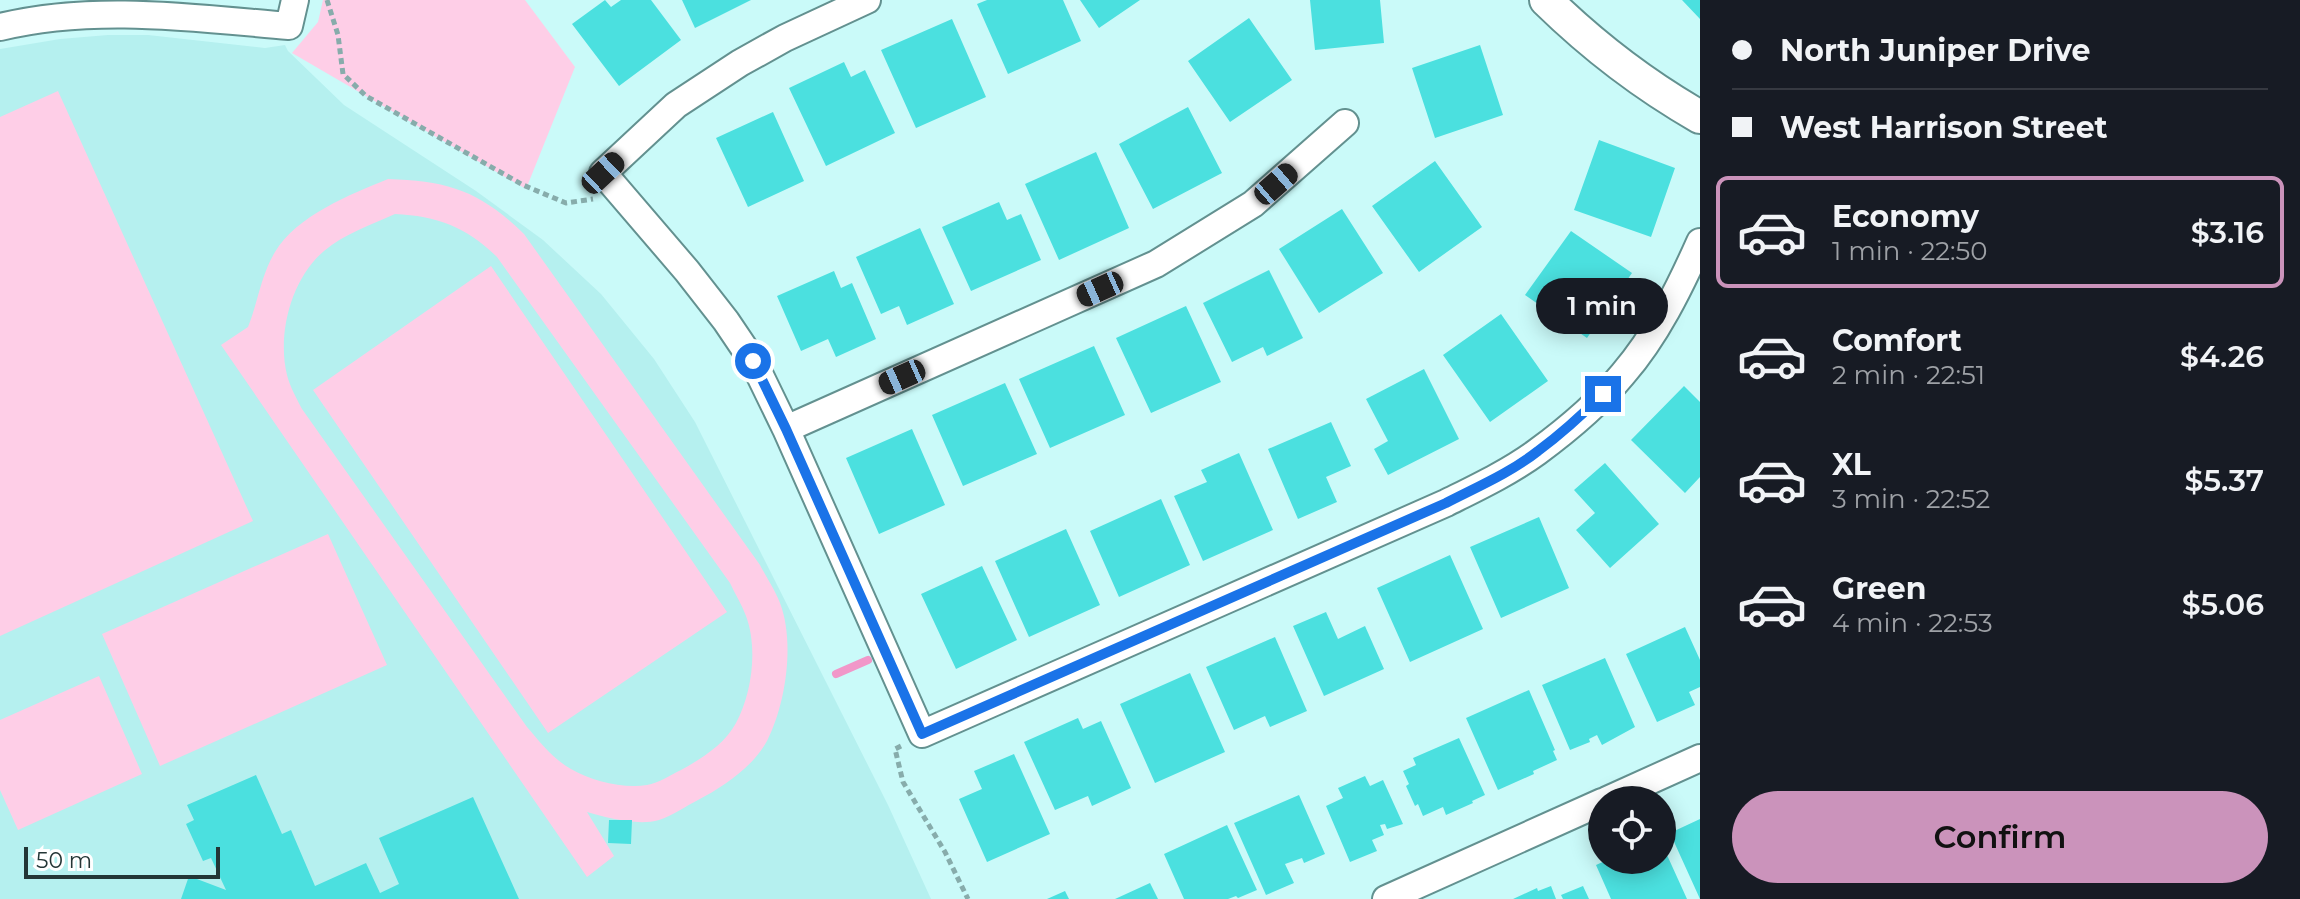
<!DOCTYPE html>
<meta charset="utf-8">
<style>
body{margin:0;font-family:Montserrat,sans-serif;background:#20242c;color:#f1f3f6;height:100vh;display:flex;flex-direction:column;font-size:30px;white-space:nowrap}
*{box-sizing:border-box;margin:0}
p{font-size:26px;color:#9ea1a6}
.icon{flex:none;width:44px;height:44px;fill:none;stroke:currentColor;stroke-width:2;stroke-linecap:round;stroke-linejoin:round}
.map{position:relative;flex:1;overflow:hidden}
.side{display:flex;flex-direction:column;background:#171b24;width:600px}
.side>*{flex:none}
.top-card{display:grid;align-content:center;height:176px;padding:0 32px;background:#171b24}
.fabs{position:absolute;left:1588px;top:786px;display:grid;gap:16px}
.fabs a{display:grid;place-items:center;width:88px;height:88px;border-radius:50%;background:#171b24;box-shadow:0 4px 20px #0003;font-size:40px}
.scale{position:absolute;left:24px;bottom:20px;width:196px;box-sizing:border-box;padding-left:8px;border:4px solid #233636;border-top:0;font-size:22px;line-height:28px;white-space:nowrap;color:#233636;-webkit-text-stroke:6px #fff;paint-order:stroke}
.end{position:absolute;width:36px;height:36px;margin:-18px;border:10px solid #1a73e8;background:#fff;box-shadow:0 0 0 4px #fff}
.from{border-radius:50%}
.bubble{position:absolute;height:56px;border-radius:28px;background:#171b24;box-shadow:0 4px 20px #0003;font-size:26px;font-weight:600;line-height:56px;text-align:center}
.car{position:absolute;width:24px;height:48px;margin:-24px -12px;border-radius:10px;box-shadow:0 0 6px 2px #0007;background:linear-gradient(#222 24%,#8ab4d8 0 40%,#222 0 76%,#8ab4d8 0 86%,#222 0)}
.top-card b{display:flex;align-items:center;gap:28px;height:76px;font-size:30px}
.top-card b+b{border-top:2px solid #363941}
.top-card i{width:20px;height:20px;background:#f1f3f6}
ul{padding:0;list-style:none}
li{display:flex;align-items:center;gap:24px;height:112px;margin:0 16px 12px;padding:0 16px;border:4px solid transparent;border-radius:12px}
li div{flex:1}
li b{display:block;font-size:30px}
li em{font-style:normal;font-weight:600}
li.on{border-color:#cb93bb}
li>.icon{width:72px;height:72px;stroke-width:1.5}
.action{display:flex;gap:16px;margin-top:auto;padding:16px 32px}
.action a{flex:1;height:92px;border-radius:48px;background:#cb93bb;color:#111;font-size:32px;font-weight:600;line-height:92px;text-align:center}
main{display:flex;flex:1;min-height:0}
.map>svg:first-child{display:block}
.built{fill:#b5f0ef}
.green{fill:#fecee7;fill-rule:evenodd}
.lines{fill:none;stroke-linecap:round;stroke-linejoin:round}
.stream{stroke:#f197c9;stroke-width:8}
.building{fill:#4be0df}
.minor-casing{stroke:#639190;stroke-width:30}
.tertiary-casing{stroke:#639190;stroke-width:36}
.path{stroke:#87acab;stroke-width:5;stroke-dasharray:6 4;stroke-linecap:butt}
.minor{stroke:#fff;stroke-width:26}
.tertiary{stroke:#fff;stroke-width:32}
.route{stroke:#1a73e8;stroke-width:10}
</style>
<main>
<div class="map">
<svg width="1700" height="899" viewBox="0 0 1700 899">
<rect width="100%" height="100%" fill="#cafaf9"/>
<path class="built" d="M108,35H148L265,48L285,45L288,51L344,105L476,191L543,240L601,294L654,359L695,422L888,805L931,899H0V49L60,39Z"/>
<path class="green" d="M323,0H525L575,67L526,189L292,53L318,22Z
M58,91L253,521L0,636V117Z
M388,179C449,181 480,191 524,234L760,565C766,577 775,590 780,603C795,642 786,704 767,741C753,767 723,787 698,800C686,806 672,816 659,820C638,826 608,818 587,812L614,856L587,877L221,345L248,327C258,302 261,275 275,252C296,216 351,194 388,179ZM395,214C437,216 467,227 497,257L730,583C735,594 742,605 746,616C758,648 752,694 736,723C725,744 701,759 681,770C670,775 659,783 647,785C624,789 591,781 571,769C553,759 540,742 527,727L302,409C297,399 290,387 287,375C277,334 291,279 324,251C344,234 371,225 395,214Z
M491,266L727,612L548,733L313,390Z
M328,534L387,665L160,766L102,634Z
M99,676L142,774L18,830L0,790V720Z"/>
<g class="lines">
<path class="stream" d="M836,674L868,660"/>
</g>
<path class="building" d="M605,0L611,7L621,0H651L681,40L619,86L572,24Z
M682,0H751L695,28Z
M987,0H1063L1081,41L1008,74L977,4Z
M1080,0H1140L1099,28Z
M1310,0H1380L1384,43L1315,50Z
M1682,0H1700V19Z
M1249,18L1292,80L1230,122L1188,61Z
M952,19L986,97L916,128L881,50Z
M1480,45L1503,115L1435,138L1412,68Z
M844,62L851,77L865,70L895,133L826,166L789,88Z
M1188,107L1222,173L1153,209L1119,144Z
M773,112L804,181L748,207L716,138Z
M1599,140L1675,168L1651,237L1574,210Z
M1096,152L1129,228L1059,260L1025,184Z
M1435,161L1482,227L1419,272L1372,206Z
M999,202L1007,220L1021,214L1041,260L971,291L942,227Z
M1342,209L1383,273L1319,313L1279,249Z
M920,228L954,304L907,325L899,306L881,314L856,257Z
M1571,231L1632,273L1587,338L1525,295Z
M1269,270L1303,338L1267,356L1263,347L1232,362L1203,303Z
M834,271L841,288L852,283L876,339L836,357L828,339L801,351L777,296Z
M1186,306L1221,382L1151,413L1116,338Z
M1501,314L1548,381L1490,422L1443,355Z
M1094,346L1125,415L1050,448L1019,379Z
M1424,369L1459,439L1388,475L1374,449L1388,441L1366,399Z
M1005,383L1037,454L963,486L932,415Z
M1684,386L1700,402V477L1685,493L1631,440Z
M1331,422L1351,466L1326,477L1337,502L1298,519L1268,449Z
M912,429L945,505L879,534L846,458Z
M1239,453L1273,530L1203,561L1174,496L1207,482L1201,470Z
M1605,463L1659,524L1610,568L1576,530L1595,513L1574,490Z
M1161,499L1190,565L1119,597L1090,531Z
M1539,517L1569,588L1501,618L1470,547Z
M1066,529L1100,605L1029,637L995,561Z
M1450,555L1483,629L1410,662L1377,588Z
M982,566L1017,640L956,669L921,594Z
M1326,612L1338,639L1365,626L1384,669L1324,696L1293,626Z
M1685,627L1700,660V687L1689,692L1695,705L1657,722L1626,654Z
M1275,637L1307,711L1270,727L1265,716L1234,730L1206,667Z
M1605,658L1635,727L1602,745L1597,735L1589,739L1590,742L1570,750L1542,685Z
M1190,673L1225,752L1155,783L1120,704Z
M1529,690L1555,750L1553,751L1557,760L1533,771L1534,774L1498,790L1466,718Z
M1078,718L1083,729L1101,721L1131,788L1092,806L1088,796L1055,810L1024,742Z
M1459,738L1485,795L1472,801L1473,803L1446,815L1443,807L1423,816L1418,804L1415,806L1406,786L1409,784L1403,771L1416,765L1413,758Z
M1014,754L1050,834L987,862L959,799L982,789L974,771Z
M256,775L282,834L291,830L315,886L366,863L380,893L399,884L379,838L473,797L519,899H181L189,876L226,890L211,858L203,861L186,824L194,820L187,805Z
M1365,776L1370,786L1383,780L1403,824L1387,829L1385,824L1380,825L1384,835L1372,840L1377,851L1350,862L1326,806L1343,798L1338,788Z
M1299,795L1325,854L1304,863L1302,858L1285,864L1294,883L1266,895L1234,823Z
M1700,819V899L1670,833Z
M609,820H632L631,844L608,843Z
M1227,825L1257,890L1238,898L1236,896L1228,899H1184L1164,854Z
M1662,844L1687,899H1611L1596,865L1607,860H1662Z
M1150,883L1158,899H1115Z
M1551,886L1556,899H1513L1537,888L1538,891Z
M1583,886L1589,899H1563L1561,895Z
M1065,891L1069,899H1047Z"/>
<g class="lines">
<defs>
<path id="minor" d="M867,0L785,38L740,63L676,105L603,173L687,271L726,321L753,361L786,429L922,734L1446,503C1476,488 1508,473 1537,452C1567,430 1599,403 1623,374C1656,336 1680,287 1700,242
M0,27C94,4 194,18 289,26L295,0
M786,429L1156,264L1253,204L1345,123
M1607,800L1700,758
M1386,899L1602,802"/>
<path id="tertiary" d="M1546,0C1592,45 1644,85 1700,117"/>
</defs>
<use href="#minor" class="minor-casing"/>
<use href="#tertiary" class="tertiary-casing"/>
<path class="path" d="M327,0L338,35L343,74L366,96L523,185L566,203L593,199
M901,746L895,749L903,782L945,852L968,899"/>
<use href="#minor" class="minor"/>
<use href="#tertiary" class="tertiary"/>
</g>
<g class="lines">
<path class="route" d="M753,361L786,429L922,734L1446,503C1477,487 1510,473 1538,451C1561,434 1583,414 1603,394"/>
</g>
</svg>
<div class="fabs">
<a><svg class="icon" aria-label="locate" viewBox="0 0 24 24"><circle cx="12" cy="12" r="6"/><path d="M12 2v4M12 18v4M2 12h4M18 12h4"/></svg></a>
</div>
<div class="scale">50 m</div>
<i class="end from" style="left:753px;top:361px"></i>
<i class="end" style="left:1603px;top:394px"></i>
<div class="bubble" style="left:1536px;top:278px;width:132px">1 min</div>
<i class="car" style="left:603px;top:173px;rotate:47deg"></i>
<i class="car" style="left:1276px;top:184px;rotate:49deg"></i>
<i class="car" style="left:1100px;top:289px;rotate:246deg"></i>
<i class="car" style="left:902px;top:377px;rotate:246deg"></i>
</div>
<section class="side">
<div class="top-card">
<b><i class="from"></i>North Juniper Drive</b>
<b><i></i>West Harrison Street</b>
</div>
<ul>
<li class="on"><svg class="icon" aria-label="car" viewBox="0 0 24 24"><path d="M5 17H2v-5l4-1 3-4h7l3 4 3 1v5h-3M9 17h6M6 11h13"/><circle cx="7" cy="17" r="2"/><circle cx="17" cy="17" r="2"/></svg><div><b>Economy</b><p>1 min · 22:50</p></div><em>$3.16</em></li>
<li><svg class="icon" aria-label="car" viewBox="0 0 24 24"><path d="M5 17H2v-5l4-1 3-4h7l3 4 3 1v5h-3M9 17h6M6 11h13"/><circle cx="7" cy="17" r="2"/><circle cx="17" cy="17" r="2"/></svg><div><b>Comfort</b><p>2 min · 22:51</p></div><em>$4.26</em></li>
<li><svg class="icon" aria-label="car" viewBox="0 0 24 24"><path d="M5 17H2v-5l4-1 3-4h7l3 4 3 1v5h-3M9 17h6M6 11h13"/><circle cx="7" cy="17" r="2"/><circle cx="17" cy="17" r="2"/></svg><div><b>XL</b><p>3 min · 22:52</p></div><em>$5.37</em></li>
<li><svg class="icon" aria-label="car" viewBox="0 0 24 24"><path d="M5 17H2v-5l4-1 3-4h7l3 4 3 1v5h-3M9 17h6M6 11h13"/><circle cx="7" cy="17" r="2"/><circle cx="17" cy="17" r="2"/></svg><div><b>Green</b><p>4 min · 22:53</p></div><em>$5.06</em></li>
</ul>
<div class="action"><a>Confirm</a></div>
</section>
</main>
